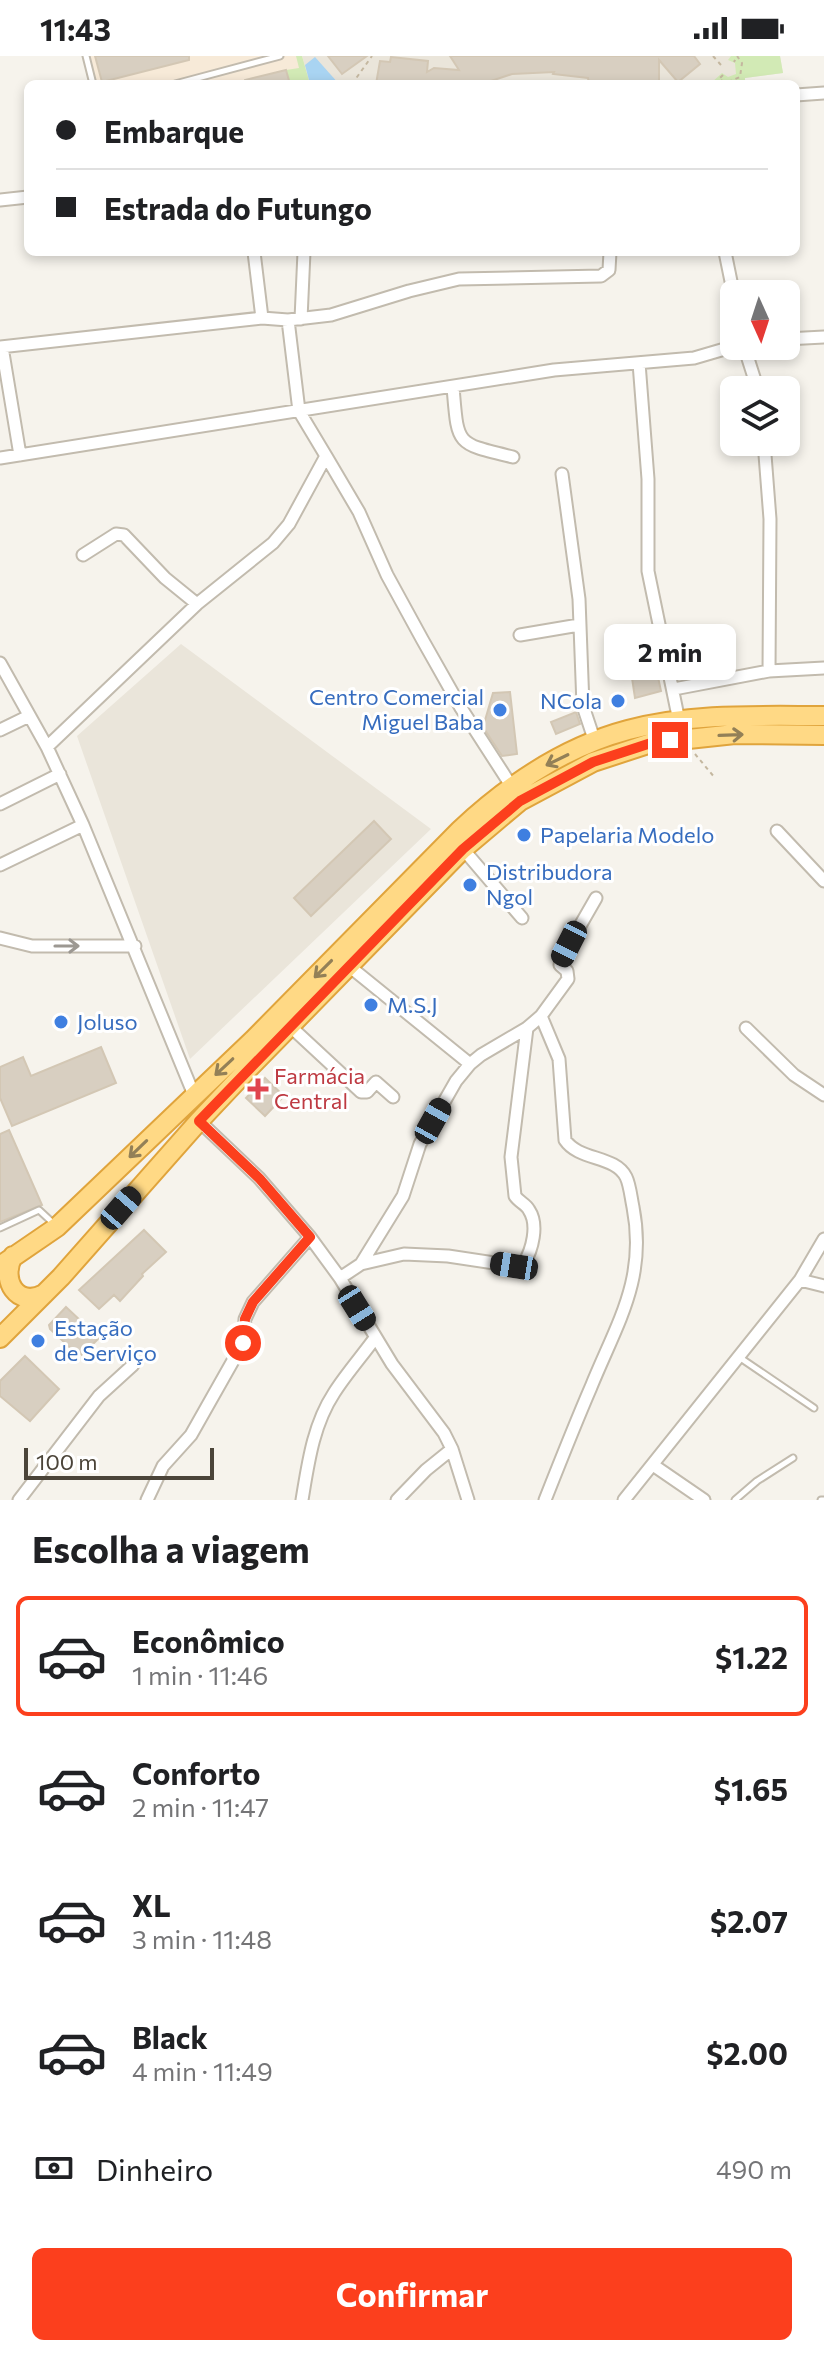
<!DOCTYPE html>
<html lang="pt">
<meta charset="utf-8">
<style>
body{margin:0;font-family:Commissioner,sans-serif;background:#f6f6f6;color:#202124;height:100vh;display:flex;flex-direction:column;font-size:30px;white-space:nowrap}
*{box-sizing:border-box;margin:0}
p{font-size:26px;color:#757577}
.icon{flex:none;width:44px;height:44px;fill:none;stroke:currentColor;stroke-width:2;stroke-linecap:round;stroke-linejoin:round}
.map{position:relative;height:1444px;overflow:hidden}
.panel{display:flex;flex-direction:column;background:#fff;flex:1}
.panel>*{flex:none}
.guide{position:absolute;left:24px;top:24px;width:776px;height:176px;border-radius:12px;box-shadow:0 4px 12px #0003;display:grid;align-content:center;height:176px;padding:0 32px;background:#fff}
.needle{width:52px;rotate:177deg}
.controls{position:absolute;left:720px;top:224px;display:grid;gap:16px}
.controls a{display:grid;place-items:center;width:80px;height:80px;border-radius:12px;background:#fff;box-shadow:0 4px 12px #0003;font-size:40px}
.scale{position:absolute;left:24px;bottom:20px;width:190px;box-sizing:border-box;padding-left:8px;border:4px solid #4b4439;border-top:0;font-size:22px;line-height:28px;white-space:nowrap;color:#4b4439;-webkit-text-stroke:6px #fff;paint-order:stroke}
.end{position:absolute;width:36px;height:36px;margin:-18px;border:10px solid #fc3f1d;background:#fff;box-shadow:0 0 0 4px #fff}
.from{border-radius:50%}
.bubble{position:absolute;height:56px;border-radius:12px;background:#fff;box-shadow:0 4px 12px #0003;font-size:26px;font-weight:700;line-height:56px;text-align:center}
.car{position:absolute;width:24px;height:48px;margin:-24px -12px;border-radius:10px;box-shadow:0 0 6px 2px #0007;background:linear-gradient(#222 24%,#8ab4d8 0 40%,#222 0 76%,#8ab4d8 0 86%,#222 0)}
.guide b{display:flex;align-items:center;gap:28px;height:76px;font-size:30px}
.guide b+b{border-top:2px solid #e0e0e0}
.guide i{width:20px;height:20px;background:#202124}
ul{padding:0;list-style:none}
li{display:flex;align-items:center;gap:24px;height:120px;margin:0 16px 12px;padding:0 16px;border:4px solid transparent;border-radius:12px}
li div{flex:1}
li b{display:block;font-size:30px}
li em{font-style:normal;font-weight:700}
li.selected{border-color:#fc3f1d}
li>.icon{width:72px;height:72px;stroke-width:1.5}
h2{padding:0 32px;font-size:36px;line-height:96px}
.pay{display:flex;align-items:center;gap:20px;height:88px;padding:0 32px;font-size:30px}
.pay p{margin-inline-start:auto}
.primary-button{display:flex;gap:16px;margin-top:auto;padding:16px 32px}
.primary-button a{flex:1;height:92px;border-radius:12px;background:#fc3f1d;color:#fff;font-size:32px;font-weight:700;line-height:92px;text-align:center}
.status{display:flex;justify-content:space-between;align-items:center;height:56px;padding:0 40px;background:#fff;direction:ltr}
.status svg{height:22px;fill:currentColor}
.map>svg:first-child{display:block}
.residential{fill:#eae5da}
.commercial{fill:#f7ead8}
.green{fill:#d2eab5}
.water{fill:#a9d4f2}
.building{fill:#d8cfc1;stroke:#d3c7b4;stroke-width:2}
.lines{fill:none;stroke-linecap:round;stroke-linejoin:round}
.service-casing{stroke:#c2bbae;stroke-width:9}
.minor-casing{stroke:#c2bbae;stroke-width:15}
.trunk-casing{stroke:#e0a43c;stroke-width:22}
.path{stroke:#c4b79f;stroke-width:2;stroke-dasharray:4 4;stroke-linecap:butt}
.service{stroke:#fff;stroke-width:5}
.minor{stroke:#fff;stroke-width:11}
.trunk{stroke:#ffd985;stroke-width:18}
.oneway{stroke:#938057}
.oneway2{stroke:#9c9892}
.route{stroke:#fc3f1d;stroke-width:10}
.shop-dot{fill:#3f7fe0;stroke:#fff;stroke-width:3}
.health-dot{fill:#e0444e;stroke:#fff;stroke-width:3}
.labels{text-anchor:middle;stroke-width:6;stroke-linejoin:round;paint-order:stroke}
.shop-label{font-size:22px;fill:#366cbe;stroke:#fff;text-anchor:start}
.health-label{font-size:22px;fill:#be3a42;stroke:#fff;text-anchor:start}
</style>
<div class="status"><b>11:43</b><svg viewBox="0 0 49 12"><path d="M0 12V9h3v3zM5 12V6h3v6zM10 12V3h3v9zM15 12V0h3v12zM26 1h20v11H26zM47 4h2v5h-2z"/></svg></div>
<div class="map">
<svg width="824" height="1444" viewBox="0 0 824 1444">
<rect width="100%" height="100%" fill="#f6f3ec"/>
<path class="residential" d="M302,0H780L783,17L745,22V28H310Z
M181,588L431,773L190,1003L77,680Z"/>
<path class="commercial" d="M82,0H302L310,28H89Z"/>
<path class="green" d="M296,0H302L310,28H290L286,14L299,12Z
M731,0H780L783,17L745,22V28H710L722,17L728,21L736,18L735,7L728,4Z"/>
<path class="water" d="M315,1L339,28H310L305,9Z"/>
<path class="building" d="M95,0H189V4L102,26Z
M328,0H367L342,18Z
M450,0H694L700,8L678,26L659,4V28H589L588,22L553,18L554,16L512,18L482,28H376L380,5L390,6L391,1L428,5L427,16L434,12L459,14Z
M286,14L290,28H245V24Z
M655,607L661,635L635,642L632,622L638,620L636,611Z
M510,636L517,698L502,700L483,671L493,637Z
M576,656L580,668L556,678L551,666Z
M374,765L391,783L311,860L294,842Z
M101,991L116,1027L12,1070L0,1042V1011L23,1001L31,1020Z
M265,1022L284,1040L265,1060L246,1042Z
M9,1074L42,1149L0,1166V1078Z
M144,1174L166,1196L142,1218L143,1220L120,1245L114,1239L99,1253L79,1234Z
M66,1251L99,1282L82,1299L80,1297L78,1299L50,1273L49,1269Z
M25,1300L59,1333L30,1365L0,1340V1325Z"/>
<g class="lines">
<defs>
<path id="service" d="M86,0L93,28
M175,28L280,0
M0,1172L39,1154L53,1167
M739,1301L814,1352
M735,1444L757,1425L793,1402
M821,1444H824"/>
<path id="minor" d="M796,39L824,37
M0,144L28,141
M254,196L262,262
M725,196L734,240
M301,263L304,196
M786,283L824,281
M744,290L758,334
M0,291L262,262L288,264L331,259L409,235L459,223L601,220L609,214L610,196
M2,291L20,399
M639,307L648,423V515L679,665
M453,331C458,390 455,387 513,401
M764,386L770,463L769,615
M326,400L359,456L387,519L422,583L461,652L512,731
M0,402L554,314L694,302L735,290
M562,418L579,543L583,650L595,686
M83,499L116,478L124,479L165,522L197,548
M520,579L579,569
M0,607L47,691L83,769L194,1039
M674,633L769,615L824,612
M0,674L29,660
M47,691L197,548L273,487L289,468L326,400L299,355L288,264
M0,748L60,718
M777,775L824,825
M463,793L522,862
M0,809L83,769
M0,882L32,890H135
M349,910L470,1008
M541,960L559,1003L565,1084C579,1105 615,1099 626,1121C630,1129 631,1142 633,1151C647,1223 617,1267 591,1331C575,1368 560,1406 545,1444
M291,971L361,1036H367L376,1026L393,1041
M746,972L794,1019L824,1039
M199,1065L259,1122L310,1181L340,1222L392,1308L444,1377L452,1393L468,1444
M361,1208L404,1198L448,1200L514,1210L524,1207C532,1194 539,1169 529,1154C526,1148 519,1146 515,1140L511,1101L527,972
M340,1222L361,1208L403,1140L420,1088L456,1025L470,1008L481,999L527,972L541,960L568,923L567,915L560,909L561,903L596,842
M800,1224L824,1230
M653,1409L704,1444
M19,1444L99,1340L133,1309
M147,1444L163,1410L191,1379L243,1287L245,1263L253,1246L310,1181
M302,1444C308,1408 313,1369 334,1337C346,1318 362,1300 375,1282
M397,1444L426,1414L452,1393
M624,1444L800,1224L824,1183"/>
<path id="trunk" d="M13,1200C0,1224 17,1252 44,1238
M0,1210L57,1171L253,984L460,774C507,730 564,691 628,674C691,657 759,660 824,660
M0,1282L61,1221L199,1065L249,1012L463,793L520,745L593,706L651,687L735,678L824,679"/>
</defs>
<use href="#service" class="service-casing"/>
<use href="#minor" class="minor-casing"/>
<use href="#trunk" class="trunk-casing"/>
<path class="path" d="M713,0L721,9
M723,19L719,23L726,27L740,21L742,7L737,0L734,6
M352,28L372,0
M695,698L715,722"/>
<use href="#service" class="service"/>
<use href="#minor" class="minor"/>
<use href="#trunk" class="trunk"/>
</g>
<defs><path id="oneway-shaft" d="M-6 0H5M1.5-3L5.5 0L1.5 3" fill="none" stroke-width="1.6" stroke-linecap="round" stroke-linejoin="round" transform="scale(2)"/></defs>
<g class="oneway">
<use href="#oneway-shaft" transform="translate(731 679) rotate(-2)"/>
<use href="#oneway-shaft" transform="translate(557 704) rotate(154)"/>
<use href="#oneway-shaft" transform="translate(323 913) rotate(135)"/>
<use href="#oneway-shaft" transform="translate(224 1011) rotate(137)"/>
<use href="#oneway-shaft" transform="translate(138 1093) rotate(136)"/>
</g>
<use class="oneway2" href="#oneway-shaft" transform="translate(67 890)"/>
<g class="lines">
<path class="route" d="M243,1287L245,1263L253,1246L310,1181L259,1122L199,1065L463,793L520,745L593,706L651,687L670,684"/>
</g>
<g class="shop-dot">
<circle cx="618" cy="645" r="8"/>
<circle cx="500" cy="654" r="8"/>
<circle cx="524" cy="779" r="8"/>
<circle cx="470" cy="829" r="8"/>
<circle cx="371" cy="949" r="8"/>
<circle cx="61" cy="966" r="8"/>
<circle cx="38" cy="1285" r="8"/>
</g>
<path class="health-dot" d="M254 1021h8v8h8v8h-8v8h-8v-8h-8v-8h8z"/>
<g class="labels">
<g class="shop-label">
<text x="484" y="649" text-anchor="end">Centro Comercial<tspan x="484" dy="25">Miguel Baba</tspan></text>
<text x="602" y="653" text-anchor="end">NCola</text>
<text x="540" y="787">Papelaria Modelo</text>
<text x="486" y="824">Distribudora<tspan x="486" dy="25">Ngol</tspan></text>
<text x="387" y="957">M.S.J</text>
<text x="77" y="974">Joluso</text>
<text x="54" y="1280">Estação<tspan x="54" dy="25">de Serviço</tspan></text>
</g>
<g class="health-label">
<text x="274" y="1028">Farmácia<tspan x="274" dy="25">Central</tspan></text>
</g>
</g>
</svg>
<div class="controls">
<a><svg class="needle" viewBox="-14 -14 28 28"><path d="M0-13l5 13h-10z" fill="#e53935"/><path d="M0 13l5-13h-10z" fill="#757577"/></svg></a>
<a><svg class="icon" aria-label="layers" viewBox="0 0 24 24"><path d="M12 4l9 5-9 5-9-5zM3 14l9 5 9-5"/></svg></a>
</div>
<div class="scale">100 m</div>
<i class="end from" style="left:243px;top:1287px"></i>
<i class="end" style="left:670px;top:684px"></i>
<div class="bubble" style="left:604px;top:568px;width:132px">2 min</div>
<i class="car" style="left:569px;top:888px;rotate:207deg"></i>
<i class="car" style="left:433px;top:1065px;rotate:29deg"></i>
<i class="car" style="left:121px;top:1152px;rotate:41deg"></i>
<i class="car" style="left:514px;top:1210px;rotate:279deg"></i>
<i class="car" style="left:357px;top:1252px;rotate:148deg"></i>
<div class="guide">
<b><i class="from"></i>Embarque</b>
<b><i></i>Estrada do Futungo</b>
</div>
</div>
<section class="panel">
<h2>Escolha a viagem</h2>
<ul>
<li class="selected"><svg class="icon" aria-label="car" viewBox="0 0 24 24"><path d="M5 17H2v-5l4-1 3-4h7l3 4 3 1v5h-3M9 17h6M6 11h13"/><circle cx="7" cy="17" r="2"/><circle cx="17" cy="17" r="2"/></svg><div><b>Econômico</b><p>1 min · 11:46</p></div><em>$1.22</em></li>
<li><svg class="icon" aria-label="car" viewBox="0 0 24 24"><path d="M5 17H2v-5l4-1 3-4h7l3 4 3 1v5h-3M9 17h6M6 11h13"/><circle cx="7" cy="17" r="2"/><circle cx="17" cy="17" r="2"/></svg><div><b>Conforto</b><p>2 min · 11:47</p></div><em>$1.65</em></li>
<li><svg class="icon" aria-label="car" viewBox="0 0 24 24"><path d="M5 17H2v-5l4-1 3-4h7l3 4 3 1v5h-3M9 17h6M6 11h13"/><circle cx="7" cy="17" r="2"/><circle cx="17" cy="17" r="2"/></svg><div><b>XL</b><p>3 min · 11:48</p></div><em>$2.07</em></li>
<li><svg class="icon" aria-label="car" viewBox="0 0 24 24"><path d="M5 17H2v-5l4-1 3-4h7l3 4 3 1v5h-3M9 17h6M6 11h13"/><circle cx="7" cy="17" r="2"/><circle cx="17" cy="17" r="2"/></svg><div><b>Black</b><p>4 min · 11:49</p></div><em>$2.00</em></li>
</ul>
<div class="pay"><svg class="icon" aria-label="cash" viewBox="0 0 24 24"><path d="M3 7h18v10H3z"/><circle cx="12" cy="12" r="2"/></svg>Dinheiro<p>490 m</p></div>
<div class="primary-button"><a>Confirmar</a></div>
</section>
